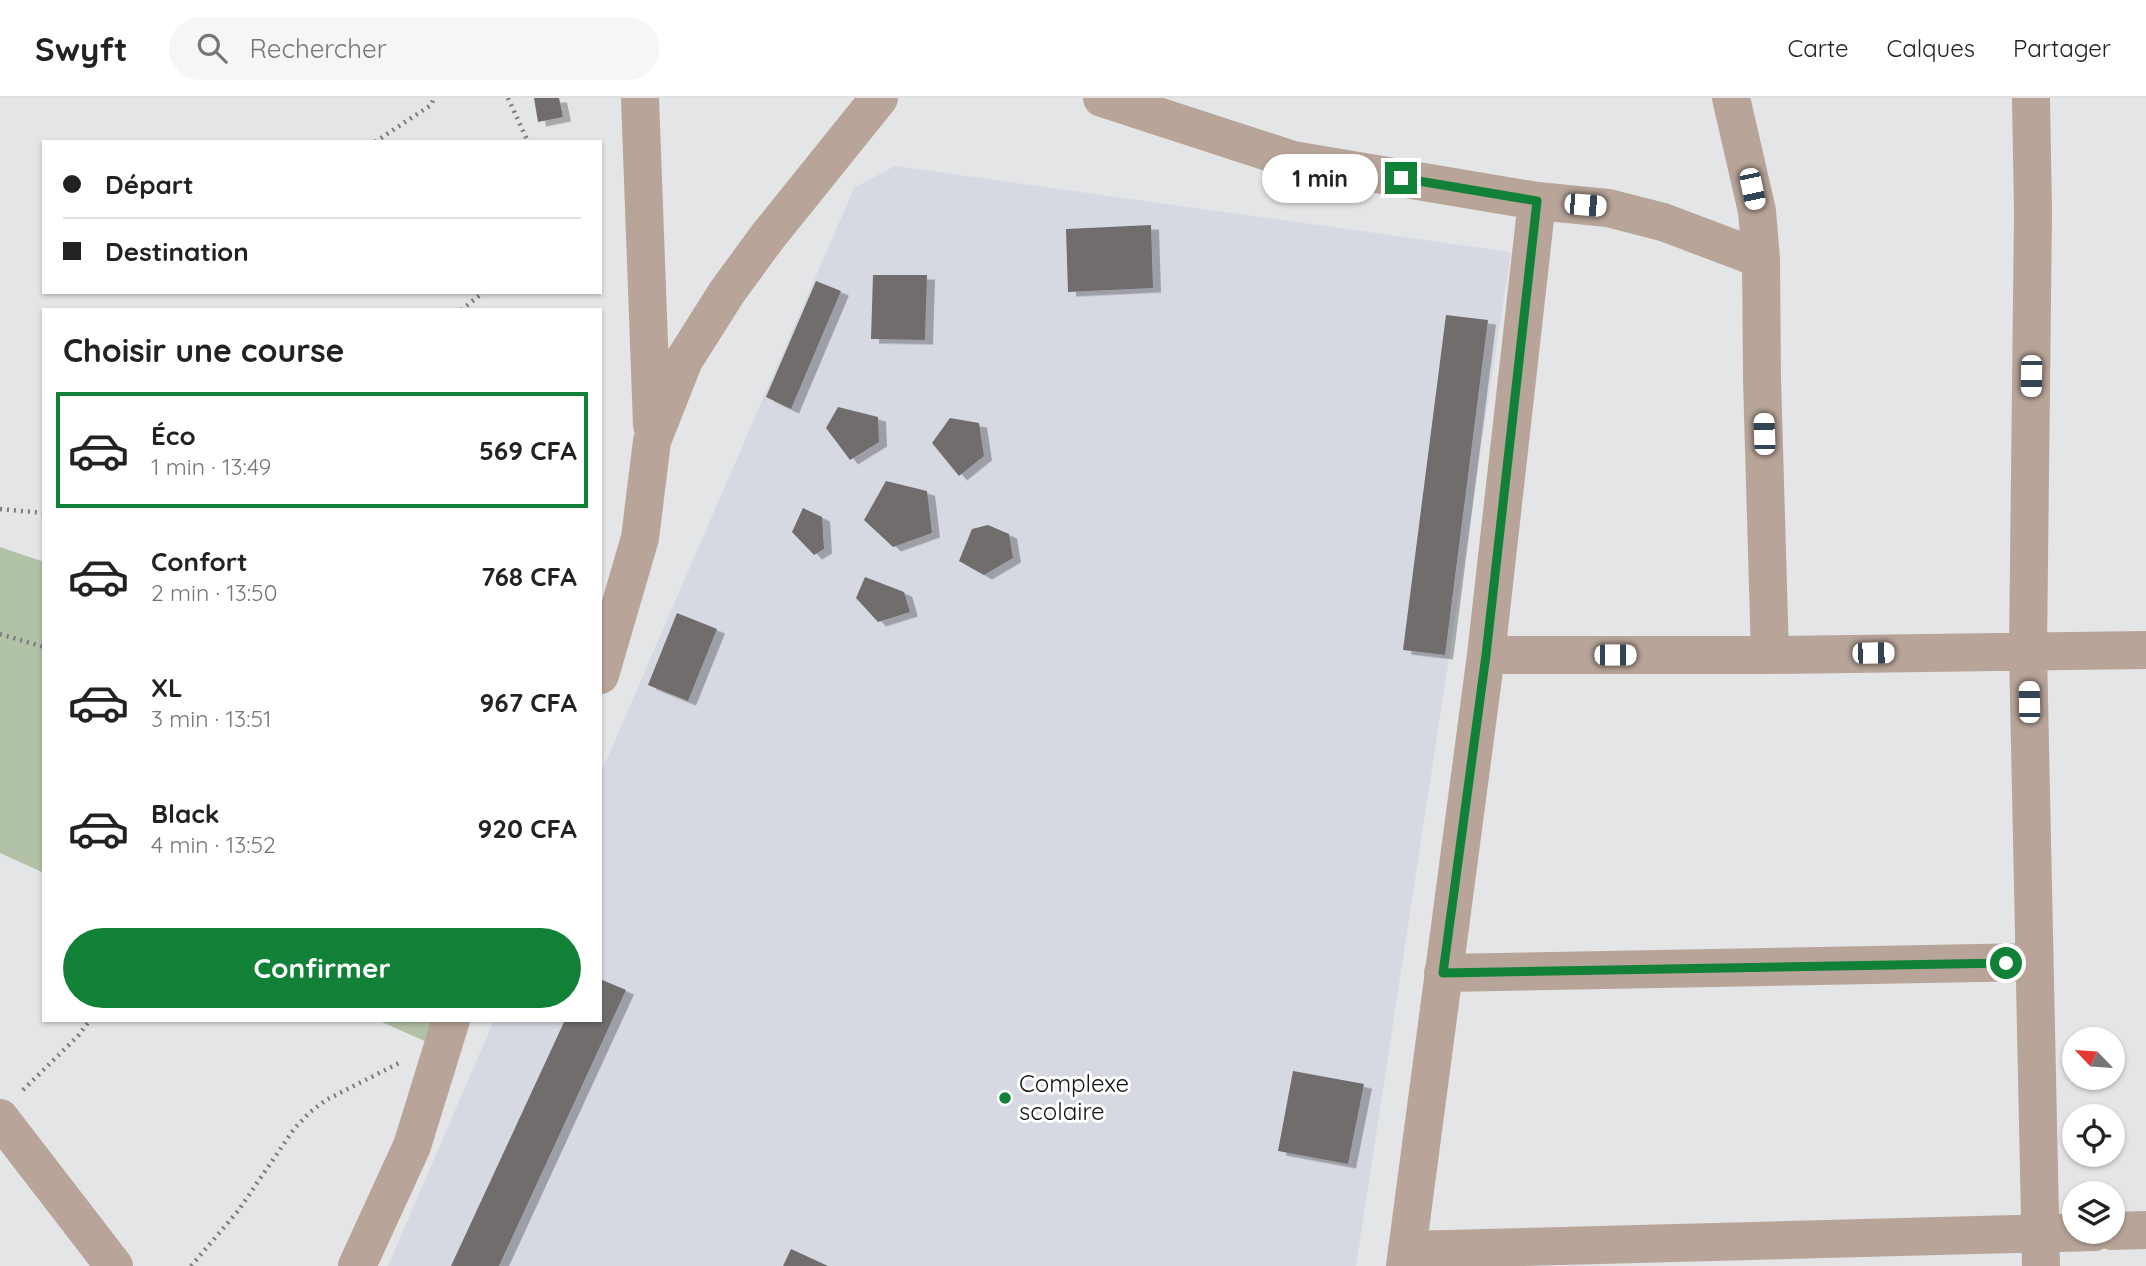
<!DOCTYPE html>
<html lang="fr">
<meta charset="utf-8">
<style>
body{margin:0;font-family:Quicksand,sans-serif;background:#f6f6f6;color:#222;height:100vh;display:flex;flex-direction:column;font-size:26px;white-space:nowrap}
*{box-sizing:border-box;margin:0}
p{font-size:23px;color:#767676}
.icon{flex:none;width:38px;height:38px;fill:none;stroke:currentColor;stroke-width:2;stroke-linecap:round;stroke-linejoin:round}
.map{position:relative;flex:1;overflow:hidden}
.details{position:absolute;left:42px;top:210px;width:560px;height:714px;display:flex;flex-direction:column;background:#fff;border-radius:0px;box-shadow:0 2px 5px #0004}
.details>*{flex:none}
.hud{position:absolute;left:42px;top:42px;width:560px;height:154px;border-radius:0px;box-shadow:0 2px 5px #0004;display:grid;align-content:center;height:154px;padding:0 21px;background:#fff}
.needle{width:46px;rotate:295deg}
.tools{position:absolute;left:2062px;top:929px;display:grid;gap:14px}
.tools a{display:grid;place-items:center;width:63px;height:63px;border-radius:50%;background:#fff;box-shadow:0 2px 5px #0004;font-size:35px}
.end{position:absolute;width:32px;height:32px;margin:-16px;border:9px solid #118138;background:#fff;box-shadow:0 0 0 4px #fff}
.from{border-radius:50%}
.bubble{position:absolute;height:49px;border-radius:24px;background:#fff;box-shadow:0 2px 5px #0004;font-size:23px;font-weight:800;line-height:49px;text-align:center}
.car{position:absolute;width:21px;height:42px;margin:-21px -10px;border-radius:9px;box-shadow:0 0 5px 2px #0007;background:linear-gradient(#fff 24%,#345 0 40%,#fff 0 76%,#345 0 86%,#fff 0)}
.hud b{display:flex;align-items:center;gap:24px;height:66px;font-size:26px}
.hud b+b{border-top:2px solid #e0e0e0}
.hud i{width:18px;height:18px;background:#222}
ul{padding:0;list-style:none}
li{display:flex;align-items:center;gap:21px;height:116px;margin:0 14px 10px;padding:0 7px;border:4px solid transparent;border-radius:0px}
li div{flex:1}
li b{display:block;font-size:26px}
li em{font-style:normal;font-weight:800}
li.active{border-color:#118138}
li>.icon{width:63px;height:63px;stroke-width:1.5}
h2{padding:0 21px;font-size:32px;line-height:84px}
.action{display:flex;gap:14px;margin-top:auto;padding:14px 21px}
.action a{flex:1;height:80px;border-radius:42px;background:#118138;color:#fff;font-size:28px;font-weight:800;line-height:80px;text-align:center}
header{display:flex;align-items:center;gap:42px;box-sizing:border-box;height:98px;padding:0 35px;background:#fff;border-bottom:2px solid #e0e0e0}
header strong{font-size:33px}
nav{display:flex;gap:38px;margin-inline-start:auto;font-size:24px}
.search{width:490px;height:63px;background:#f6f6f6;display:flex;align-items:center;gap:18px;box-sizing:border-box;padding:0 24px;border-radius:38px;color:#767676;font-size:26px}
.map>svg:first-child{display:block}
.built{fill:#d7d9e2}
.green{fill:#b2c2a6}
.building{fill:#6f6d6c;filter:url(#shadow)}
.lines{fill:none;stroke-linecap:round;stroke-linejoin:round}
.path{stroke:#7b7c7d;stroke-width:4.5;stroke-dasharray:2 5;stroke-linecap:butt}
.minor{stroke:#b8a499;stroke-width:38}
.route{stroke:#118138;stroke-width:9}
.poi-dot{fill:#118138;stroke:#fff;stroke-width:2.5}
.labels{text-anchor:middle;stroke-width:6;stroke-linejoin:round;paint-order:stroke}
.poi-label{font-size:24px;fill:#121212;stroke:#fff;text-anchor:start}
</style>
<header>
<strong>Swyft</strong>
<div class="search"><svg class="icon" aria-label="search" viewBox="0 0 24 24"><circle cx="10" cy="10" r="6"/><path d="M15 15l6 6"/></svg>Rechercher</div>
<nav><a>Carte</a><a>Calques</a><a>Partager</a></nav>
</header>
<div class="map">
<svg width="2146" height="1168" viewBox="0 0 2146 1168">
<defs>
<filter id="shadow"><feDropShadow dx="8" dy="4.5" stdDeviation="0" flood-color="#0004"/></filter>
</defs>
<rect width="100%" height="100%" fill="#e4e5e7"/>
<path class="built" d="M895,68L1511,154L1356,1168H388L494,922H600V677L854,90Z"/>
<path class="green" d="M0,449L44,464V775L0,755Z
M377,922H458L445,952Z"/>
<path class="building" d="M534,0H559L563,19L538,24Z
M1151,127L1153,190L1068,194L1066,131Z
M873,177H927L925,242L871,241Z
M816,183L841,193L791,311L766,299Z
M1446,217L1488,222L1445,557L1403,552Z
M838,309L878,319L879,344L850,362L826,330Z
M950,320L979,325L984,358L959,378L932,345Z
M886,383L927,393L932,435L893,449L864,422Z
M803,410L822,419L824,451L814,457L792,434Z
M988,427L1009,436L1013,460L984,477L959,463L972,431Z
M865,479L904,494L910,514L878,524L856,500Z
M677,515L717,531L688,603L648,587Z
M600,881L626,892L499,1168H451L565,922H600Z
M1293,973L1364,986L1348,1066L1278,1053Z
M791,1151L828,1168H783Z"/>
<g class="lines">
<path class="path" d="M508,0L528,44
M375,44L431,7L434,0
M461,212L484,194
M0,411L44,415
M0,536L44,549
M23,992L78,938L90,922
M191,1168L238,1113L294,1031L309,1015L326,1002L399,965"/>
<path class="minor" d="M640,0L652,327
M1102,0L1293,62L1537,103L1608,110L1663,124L1761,161
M1731,0L1757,113L1761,161L1762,281L1770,557
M2031,0L2033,114L2028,552L2041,1168
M1486,557H1770L2146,552
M600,577L640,440L652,343L684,262L727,194L768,138L879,0
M1443,875L2033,864
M0,1020L114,1168
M2112,1133L2146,1132
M1407,1152L2095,1134
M357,1168L412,1048L451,922
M1405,1168L1486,557L1537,103"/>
</g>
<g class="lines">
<path class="route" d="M1401,80L1537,103L1486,557L1443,875L2006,865"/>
</g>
<circle class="poi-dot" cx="1005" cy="1000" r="7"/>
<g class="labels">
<g class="poi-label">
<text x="1019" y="994">Complexe<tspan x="1019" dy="28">scolaire</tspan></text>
</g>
</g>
</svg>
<div class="tools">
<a><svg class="needle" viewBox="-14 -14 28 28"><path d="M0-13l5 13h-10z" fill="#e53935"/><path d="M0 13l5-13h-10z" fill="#767676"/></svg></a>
<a><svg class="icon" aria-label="locate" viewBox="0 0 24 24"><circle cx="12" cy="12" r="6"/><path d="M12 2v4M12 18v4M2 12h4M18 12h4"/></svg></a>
<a><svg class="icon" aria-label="layers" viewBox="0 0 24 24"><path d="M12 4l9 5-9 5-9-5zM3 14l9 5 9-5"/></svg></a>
</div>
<i class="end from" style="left:2006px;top:865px"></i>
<i class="end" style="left:1401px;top:80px"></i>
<div class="bubble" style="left:1262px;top:56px;width:116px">1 min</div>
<i class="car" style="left:1752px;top:91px;rotate:168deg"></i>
<i class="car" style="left:1585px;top:107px;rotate:95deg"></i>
<i class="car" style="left:2031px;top:278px;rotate:181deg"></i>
<i class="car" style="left:1764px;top:336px;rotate:358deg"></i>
<i class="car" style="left:1873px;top:555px;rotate:89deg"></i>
<i class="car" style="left:1615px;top:557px;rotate:90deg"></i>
<i class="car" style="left:2029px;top:604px;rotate:359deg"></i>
<div class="hud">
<b><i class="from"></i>Départ</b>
<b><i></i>Destination</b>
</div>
<section class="details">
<h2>Choisir une course</h2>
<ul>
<li class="active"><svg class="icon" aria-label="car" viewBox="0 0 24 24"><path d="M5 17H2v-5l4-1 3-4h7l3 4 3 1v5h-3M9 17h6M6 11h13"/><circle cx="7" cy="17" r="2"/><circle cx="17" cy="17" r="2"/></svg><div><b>Éco</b><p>1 min · 13:49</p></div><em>569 CFA</em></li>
<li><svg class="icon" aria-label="car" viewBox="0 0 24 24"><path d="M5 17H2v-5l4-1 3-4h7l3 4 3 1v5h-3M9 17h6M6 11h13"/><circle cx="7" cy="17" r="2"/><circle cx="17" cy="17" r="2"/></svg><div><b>Confort</b><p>2 min · 13:50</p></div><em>768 CFA</em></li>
<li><svg class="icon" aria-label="car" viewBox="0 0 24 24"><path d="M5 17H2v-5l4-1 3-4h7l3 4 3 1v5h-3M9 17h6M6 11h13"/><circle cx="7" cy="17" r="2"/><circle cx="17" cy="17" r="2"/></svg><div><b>XL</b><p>3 min · 13:51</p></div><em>967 CFA</em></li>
<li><svg class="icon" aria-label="car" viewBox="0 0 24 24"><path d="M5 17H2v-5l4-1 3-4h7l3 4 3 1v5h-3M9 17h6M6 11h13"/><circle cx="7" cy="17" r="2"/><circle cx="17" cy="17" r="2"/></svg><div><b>Black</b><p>4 min · 13:52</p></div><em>920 CFA</em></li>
</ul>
<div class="action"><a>Confirmer</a></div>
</section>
</div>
